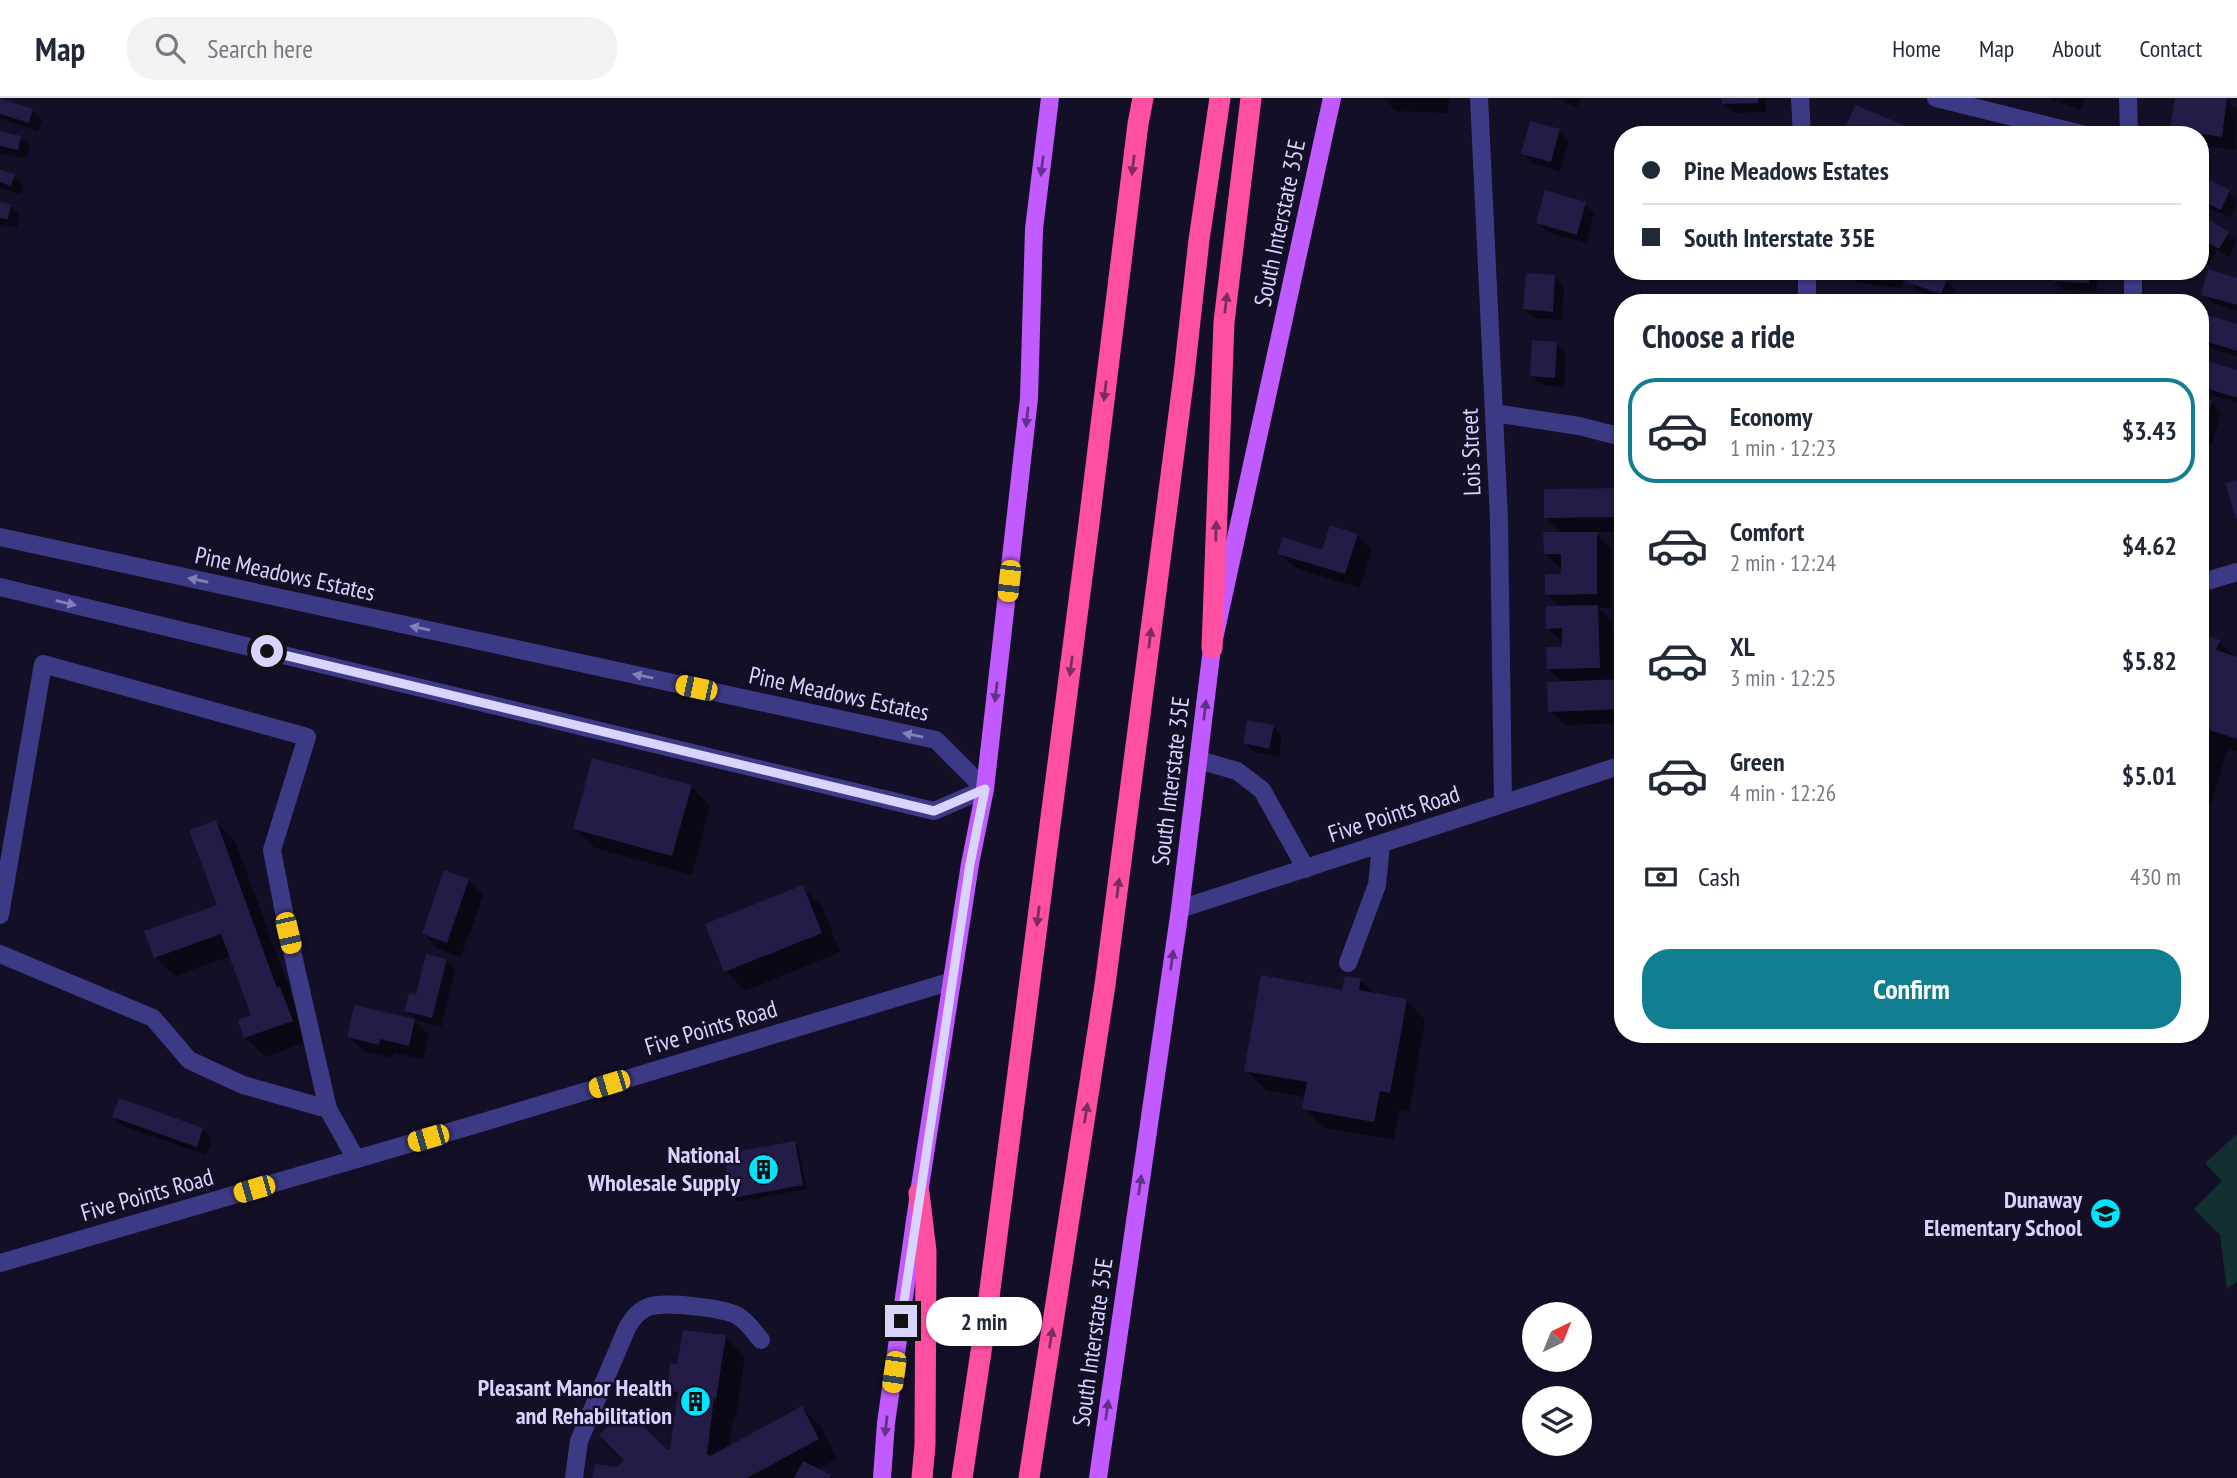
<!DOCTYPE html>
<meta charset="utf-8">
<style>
body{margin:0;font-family:"PT Sans Narrow",sans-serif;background:#f2f2f3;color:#1f2937;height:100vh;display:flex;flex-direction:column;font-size:26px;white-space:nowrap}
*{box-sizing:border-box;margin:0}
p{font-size:23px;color:#747a83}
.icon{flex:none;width:38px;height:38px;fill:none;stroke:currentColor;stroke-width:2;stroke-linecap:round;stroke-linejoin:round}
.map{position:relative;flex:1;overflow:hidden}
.details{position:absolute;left:1614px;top:196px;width:595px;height:749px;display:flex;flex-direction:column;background:#fff;border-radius:28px;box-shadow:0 2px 5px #0004}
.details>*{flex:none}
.top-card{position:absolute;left:1614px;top:28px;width:595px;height:154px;border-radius:28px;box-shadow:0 2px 5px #0004;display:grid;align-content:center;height:154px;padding:0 28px;background:#fff}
.needle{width:46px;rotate:43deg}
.controls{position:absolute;left:1522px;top:1204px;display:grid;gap:14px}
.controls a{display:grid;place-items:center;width:70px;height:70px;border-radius:50%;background:#fff;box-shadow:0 2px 5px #0004;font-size:35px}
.end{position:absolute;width:32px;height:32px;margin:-16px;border:9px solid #d9d4ff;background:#111;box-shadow:0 0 0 4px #111}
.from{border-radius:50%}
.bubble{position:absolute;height:49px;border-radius:24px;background:#fff;box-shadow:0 2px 5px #0004;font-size:23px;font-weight:700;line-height:49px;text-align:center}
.car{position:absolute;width:21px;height:42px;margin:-21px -10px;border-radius:9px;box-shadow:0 0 5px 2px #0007;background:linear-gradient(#f5c518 24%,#345 0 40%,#f5c518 0 76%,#345 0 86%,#f5c518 0)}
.top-card b{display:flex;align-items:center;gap:24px;height:66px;font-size:26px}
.top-card b+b{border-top:2px solid #e0e1e3}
.top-card i{width:18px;height:18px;background:#1f2937}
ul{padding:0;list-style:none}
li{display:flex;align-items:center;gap:21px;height:105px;margin:0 14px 10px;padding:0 14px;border:4px solid transparent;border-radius:28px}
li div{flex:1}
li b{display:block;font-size:26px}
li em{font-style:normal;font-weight:700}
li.active{border-color:#117e91}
li>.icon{width:63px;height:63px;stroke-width:1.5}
h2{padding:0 28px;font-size:32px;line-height:84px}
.pay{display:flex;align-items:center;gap:18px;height:77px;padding:0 28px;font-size:26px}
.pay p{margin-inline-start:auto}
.action{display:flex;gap:14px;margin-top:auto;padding:14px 28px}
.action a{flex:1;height:80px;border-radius:28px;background:#117e91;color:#fff;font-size:28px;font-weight:700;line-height:80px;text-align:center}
header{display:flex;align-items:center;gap:42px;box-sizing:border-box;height:98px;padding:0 35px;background:#fff;border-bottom:2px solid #e0e1e3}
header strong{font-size:33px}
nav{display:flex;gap:38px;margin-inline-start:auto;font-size:24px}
.search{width:490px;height:63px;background:#f2f2f3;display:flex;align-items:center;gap:18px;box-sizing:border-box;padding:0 24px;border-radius:28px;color:#747a83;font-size:26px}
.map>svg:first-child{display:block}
.green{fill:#12302f}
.shadow{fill:#0007}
.building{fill:#241b47}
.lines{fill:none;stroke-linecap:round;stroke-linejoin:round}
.minor{stroke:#3d3a85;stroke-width:18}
.major{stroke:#c25bff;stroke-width:18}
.highway{stroke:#ff4fa3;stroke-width:21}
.oneway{fill:#7d2c5e}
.oneway2{fill:#623188}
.oneway3{fill:#837fbc}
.route{stroke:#d9d4ff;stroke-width:9}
.labels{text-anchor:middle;stroke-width:5;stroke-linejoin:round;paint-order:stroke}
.street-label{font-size:24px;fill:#d9d4ff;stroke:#130f26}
.poi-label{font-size:24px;font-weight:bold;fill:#d9d4ff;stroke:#130f26;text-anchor:end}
</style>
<header>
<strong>Map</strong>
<div class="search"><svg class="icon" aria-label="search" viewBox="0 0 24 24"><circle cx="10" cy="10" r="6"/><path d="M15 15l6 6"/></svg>Search here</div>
<nav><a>Home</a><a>Map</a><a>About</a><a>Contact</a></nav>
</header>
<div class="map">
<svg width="2237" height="1380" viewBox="0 0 2237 1380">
<rect width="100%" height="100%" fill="#130f26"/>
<path class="green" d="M2237,1036V1183L2227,1191L2220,1137L2194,1111L2222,1083L2205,1065Z"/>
<path class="shadow" d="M1384,0H1449L1448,15L1396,13Z
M1556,0H1581L1577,9Z
M1723,0H1766V14L1733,15L1723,5Z
M2047,0H2085L2080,12Z
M2176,0L2227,2L2237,12L2236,52L2200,47V37H2179L2172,30Z
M0,2L32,12L42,22L38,33L0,21Z
M1903,28L1911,37H1853L1847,30Z
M1559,33L1569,42L1560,73L1532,65L1523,55Z
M0,35L20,39L30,49L27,61L0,55Z
M0,74L14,78L23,87L20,96L0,90Z
M2200,80L2229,94L2237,102L2231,120L2200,106Z
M0,106L10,108L19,117L17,130L0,127Z
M1585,106L1594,115L1586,145L1547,134L1538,124Z
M2200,118L2228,135L2237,144L2229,159L2217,152L2208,167L2200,163Z
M1848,173H1902L1904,175L1902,190L1858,185Z
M2054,173H2098L2097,193L2063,192L2054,182Z
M1555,179L1564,189L1562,222L1534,220L1525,211Z
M2237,181V213L2212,205L2203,196Z
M1908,183H1946L1955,192L1951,205L1918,193Z
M2237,227V258L2212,251L2203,242Z
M1557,246L1566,255L1564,289L1541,287L1531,277Z
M2200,262L2237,274V305L2200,294Z
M2200,301L2211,304L2221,314L2212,346L2200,342Z
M2200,351L2209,359L2203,375L2200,374Z
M1622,392V434H1594L1611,450V510H1599L1612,523L1614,583H1622V625L1565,627L1550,613L1563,585L1548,570L1564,551L1562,544L1548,530L1560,509L1547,496L1562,478V470H1560L1545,456L1562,436L1546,420L1545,393Z
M1357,437L1372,452L1360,490L1295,470L1280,455L1323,454Z
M2202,538L2219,544L2237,561V653L2228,650L2211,706L2200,703V544Z
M1273,629L1282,638L1279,659L1254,654L1245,645Z
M691,688L710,708L692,777L595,750L575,731Z
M216,724L235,743L295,906L299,910L311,942L265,959L246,939L253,918L231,858L175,878L155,859L219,808Z
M468,782L483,797L461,859L438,851L424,836Z
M802,789L822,809L840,854L745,893L726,873Z
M446,862L455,872L441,929L416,922L406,913Z
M1361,883L1375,897L1406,902L1425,922L1409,1014L1399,1012L1394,1042L1324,1030L1304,1010L1306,999L1266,992L1246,972Z
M414,922L429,937L423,961L394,955L393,960L364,953L349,939Z
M114,1019L202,1031L212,1041L206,1057L123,1028Z
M794,1044L798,1049L807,1091L737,1104L733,1099Z
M725,1239L745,1258L736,1319H733L729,1349L802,1310L821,1329L837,1361L817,1372L831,1380H594L672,1352L679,1302L669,1292L678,1268Z"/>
<path class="building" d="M0,0L33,11L29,25L0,16Z
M1722,0H1758V5L1722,6Z
M2175,0H2227L2222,39L2170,31Z
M1855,7L1904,27L1900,37H1859L1845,31Z
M1530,23L1560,31L1551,64L1521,56Z
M0,33L21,38L18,52L0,48Z
M0,72L15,76L11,88L0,84Z
M2200,78L2230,92L2221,112L2200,102Z
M1545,92L1586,104L1577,137L1536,125Z
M0,104L11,106L8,121L0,120Z
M2200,116L2229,134L2219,151L2207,144L2200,156Z
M2208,171L2237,180V207L2201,197Z
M1847,173H1894L1893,182L1846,176Z
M1910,173H1925L1947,181L1941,196L1906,184Z
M2053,173H2089V185L2052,183Z
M1526,175L1555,177L1553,214L1523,211Z
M1844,200H1870V205H1844Z
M2208,217L2237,226V253L2201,242Z
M1532,242L1557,244L1555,280L1530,278Z
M2200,261L2237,272V300L2200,288Z
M2200,299L2212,303L2202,337L2200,336Z
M2237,382V421H2236L2225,385Z
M1622,390V419L1544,420V391Z
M1330,427L1358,436L1345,476L1278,456L1283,439L1322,452Z
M1543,434H1597V496L1545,497V476H1561V456H1544Z
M1598,507L1600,570L1547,571L1546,549H1562V530L1546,531V508Z
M2200,536L2220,542L2216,552L2237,559V641L2209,632L2200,659Z
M1622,581V611L1548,614L1547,584Z
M1247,622L1274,627L1269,651L1243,645Z
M592,660L692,687L672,758L573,731Z
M216,722L277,890L280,889L293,923L244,940L238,922L251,917L221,836L154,860L144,833L217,807L189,732Z
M444,772L469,781L447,845L422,836Z
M803,787L822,835L724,874L705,826Z
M426,856L447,861L432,920L404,913L409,895L416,897Z
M1261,877L1342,892L1345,878L1361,881L1359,892L1407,901L1390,995L1380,993L1374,1024L1302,1011L1307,984L1244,973Z
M354,907L415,921L409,948L380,941L379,947L347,939Z
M119,1000L203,1030L197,1049L112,1019Z
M795,1043L803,1087L732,1100L723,1056Z
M683,1232L726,1237L716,1301L714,1300L707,1356L710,1358L802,1308L819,1341L747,1380H592L595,1366L617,1369L624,1362L599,1337L625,1310L667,1352L670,1350L678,1294L667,1293L670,1265L677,1266Z
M803,1363L831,1377L830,1380H794Z"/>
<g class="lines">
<path class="minor" d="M1479,0L1499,422L1503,706
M1800,0L1802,37
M1936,0L2086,37
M2128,0L2129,37
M1807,173V205
M2133,173V205
M1494,315L1579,328L1622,339
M0,439L936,642L985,691L934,713L0,489
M2200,485L2237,474
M1199,662L1237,673L1262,692L1306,771
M1180,811L1622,667
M0,817L43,566L307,639L272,752L288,835L328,1011L356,1061
M0,856L153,920L189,962L243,987L328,1011
M1348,865L1377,787L1381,747
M0,1165L477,1026L952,883
M574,1380L579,1343L627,1230C632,1222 637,1214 646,1210C661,1202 723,1210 738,1218C748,1224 754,1234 761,1242"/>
<path class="major" d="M882,1380L886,1325L919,1095L970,766L985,691L1029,300L1034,131L1050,0
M1098,1380L1180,811L1212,550L1332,0"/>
<path class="highway" d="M1212,550L1224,224L1251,0
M919,1095L926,1153L925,1347L922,1380
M962,1380L988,1207L1088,433L1138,26L1143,0
M1029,1380L1105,887L1184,277L1199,142L1220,0"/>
</g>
<defs><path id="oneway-solid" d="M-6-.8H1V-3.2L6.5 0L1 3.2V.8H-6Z" transform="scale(1.75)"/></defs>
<g class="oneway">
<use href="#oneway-solid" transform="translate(1133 67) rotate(97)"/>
<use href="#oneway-solid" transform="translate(1226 205) rotate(-83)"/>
<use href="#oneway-solid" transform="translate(1105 293) rotate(97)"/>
<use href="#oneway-solid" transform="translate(1216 433) rotate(-89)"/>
<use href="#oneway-solid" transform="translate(1150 540) rotate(-83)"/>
<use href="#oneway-solid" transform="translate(1071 568) rotate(97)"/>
<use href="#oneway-solid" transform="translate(1118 790) rotate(-83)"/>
<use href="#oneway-solid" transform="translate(1038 818) rotate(97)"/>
<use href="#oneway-solid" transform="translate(1086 1015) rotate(-81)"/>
<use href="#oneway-solid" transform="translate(1051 1240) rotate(-81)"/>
</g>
<g class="oneway2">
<use href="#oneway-solid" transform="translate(1042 68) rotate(97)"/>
<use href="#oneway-solid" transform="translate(1027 319) rotate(96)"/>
<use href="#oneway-solid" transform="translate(996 594) rotate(97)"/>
<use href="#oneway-solid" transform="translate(1205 612) rotate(-83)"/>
<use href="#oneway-solid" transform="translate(1172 862) rotate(-82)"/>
<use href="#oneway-solid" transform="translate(1140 1087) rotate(-82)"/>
<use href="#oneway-solid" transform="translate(1107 1312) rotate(-82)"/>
<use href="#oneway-solid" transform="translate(886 1328) rotate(96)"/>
</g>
<g class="oneway3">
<use href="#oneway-solid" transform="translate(198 482) rotate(-168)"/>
<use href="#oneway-solid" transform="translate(66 505) rotate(13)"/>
<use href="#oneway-solid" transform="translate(420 530) rotate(-168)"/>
<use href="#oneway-solid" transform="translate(643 578) rotate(-168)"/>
<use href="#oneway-solid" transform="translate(913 637) rotate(-168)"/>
</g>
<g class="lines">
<path class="route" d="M267,553L934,713L985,691L970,766L901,1223"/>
</g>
<defs>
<symbol id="building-disc" viewBox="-11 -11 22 22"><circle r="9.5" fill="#00e5ff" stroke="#130f26"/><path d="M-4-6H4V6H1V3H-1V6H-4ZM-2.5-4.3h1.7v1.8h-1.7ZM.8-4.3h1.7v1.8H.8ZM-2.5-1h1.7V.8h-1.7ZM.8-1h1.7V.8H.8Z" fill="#111"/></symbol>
<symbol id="school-disc" viewBox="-11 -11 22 22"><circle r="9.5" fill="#00e5ff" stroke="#130f26"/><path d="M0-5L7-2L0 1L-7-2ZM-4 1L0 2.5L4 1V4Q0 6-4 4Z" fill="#111"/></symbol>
</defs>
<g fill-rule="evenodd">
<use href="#building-disc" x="746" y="1054" width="35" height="35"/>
<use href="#school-disc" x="2088" y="1098" width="35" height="35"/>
<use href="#building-disc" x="678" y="1286" width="35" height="35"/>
</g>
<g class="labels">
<g class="street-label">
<text transform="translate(1280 125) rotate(-78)" y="8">South Interstate 35E</text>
<text transform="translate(1471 354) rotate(-92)" y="8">Lois Street</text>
<text transform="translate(285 476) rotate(12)" y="8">Pine Meadows Estates</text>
<text transform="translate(839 596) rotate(12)" y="8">Pine Meadows Estates</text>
<text transform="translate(1171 683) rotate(-83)" y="8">South Interstate 35E</text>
<text transform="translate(1394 716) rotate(-18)" y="8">Five Points Road</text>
<text transform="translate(711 930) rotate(-17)" y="8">Five Points Road</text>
<text transform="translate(147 1097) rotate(-16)" y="8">Five Points Road</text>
<text transform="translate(1093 1244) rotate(-82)" y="8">South Interstate 35E</text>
</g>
<g class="poi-label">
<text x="740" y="1065">National<tspan x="740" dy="28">Wholesale Supply</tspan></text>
<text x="2082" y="1110">Dunaway<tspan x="2082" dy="28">Elementary School</tspan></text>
<text x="672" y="1298">Pleasant Manor Health<tspan x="672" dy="28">and Rehabilitation</tspan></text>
</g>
</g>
</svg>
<div class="controls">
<a><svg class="needle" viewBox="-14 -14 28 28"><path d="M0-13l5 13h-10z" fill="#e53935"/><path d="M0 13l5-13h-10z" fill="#747a83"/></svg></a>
<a><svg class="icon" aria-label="layers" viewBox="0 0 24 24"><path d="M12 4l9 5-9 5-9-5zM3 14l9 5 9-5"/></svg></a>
</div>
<i class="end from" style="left:267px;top:553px"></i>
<i class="end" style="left:901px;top:1223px"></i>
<div class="bubble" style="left:926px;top:1199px;width:116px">2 min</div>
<i class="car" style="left:1009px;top:483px;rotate:186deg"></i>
<i class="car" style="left:696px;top:590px;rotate:282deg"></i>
<i class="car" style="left:288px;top:835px;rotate:167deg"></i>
<i class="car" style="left:609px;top:986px;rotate:253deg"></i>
<i class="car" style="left:428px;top:1040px;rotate:254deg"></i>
<i class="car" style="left:254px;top:1091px;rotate:254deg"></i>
<i class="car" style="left:894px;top:1274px;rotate:188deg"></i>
<div class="top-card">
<b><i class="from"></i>Pine Meadows Estates</b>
<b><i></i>South Interstate 35E</b>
</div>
<section class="details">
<h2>Choose a ride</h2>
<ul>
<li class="active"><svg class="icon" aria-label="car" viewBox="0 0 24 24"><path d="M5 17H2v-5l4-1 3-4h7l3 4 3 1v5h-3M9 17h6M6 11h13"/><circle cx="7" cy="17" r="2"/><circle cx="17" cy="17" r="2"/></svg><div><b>Economy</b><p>1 min · 12:23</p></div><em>$3.43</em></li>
<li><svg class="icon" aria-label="car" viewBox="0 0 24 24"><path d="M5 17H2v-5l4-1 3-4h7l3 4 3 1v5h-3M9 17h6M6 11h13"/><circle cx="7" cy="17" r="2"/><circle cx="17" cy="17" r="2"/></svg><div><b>Comfort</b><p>2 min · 12:24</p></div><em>$4.62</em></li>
<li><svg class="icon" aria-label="car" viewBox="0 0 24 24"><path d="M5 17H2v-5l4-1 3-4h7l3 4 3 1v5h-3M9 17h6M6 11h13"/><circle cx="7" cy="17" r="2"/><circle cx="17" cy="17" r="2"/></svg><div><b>XL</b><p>3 min · 12:25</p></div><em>$5.82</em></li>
<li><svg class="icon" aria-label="car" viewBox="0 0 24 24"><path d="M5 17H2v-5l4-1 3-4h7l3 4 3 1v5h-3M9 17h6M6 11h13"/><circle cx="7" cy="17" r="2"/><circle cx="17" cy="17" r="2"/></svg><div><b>Green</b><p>4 min · 12:26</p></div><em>$5.01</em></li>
</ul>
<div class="pay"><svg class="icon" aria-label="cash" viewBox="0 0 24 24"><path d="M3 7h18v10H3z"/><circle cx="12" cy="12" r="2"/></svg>Cash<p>430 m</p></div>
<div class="action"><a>Confirm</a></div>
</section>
</div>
